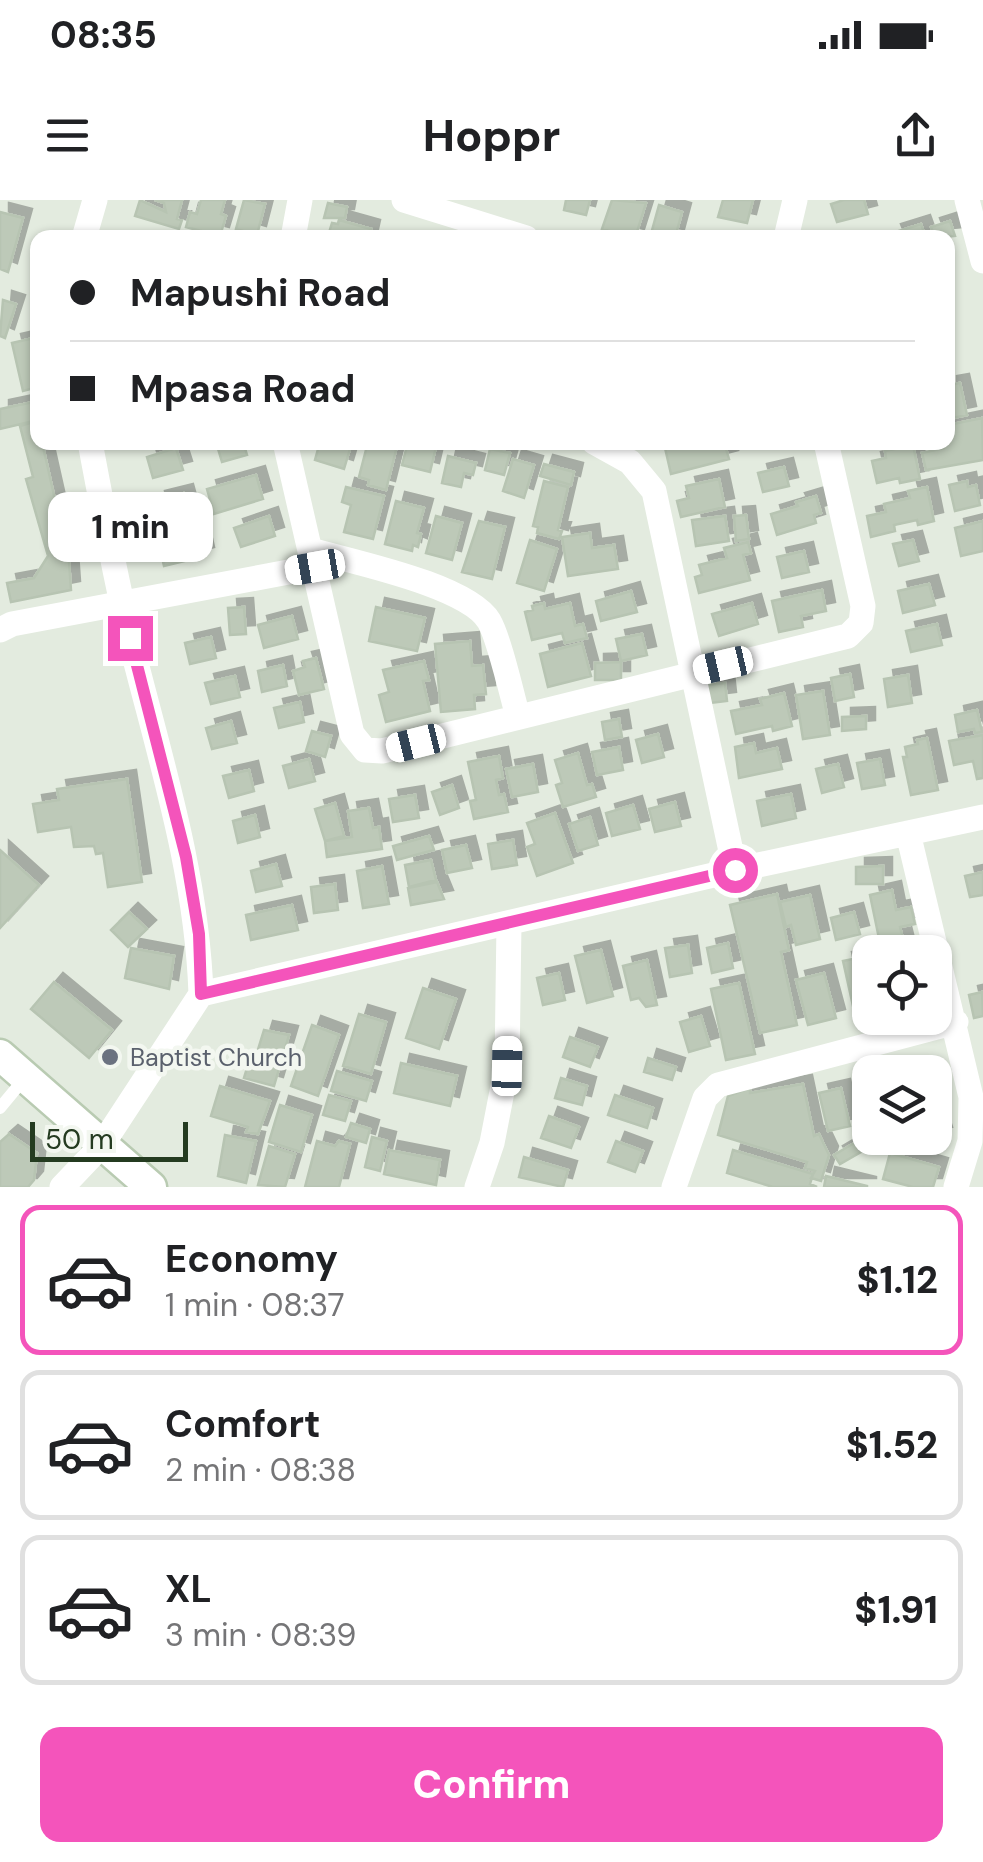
<!DOCTYPE html>
<meta charset="utf-8">
<style>
body{margin:0;font-family:"DM Sans",sans-serif;background:#f2f2f2;color:#202124;height:100vh;display:flex;flex-direction:column;font-size:38px;white-space:nowrap}
*{box-sizing:border-box;margin:0}
p{font-size:32px;color:#757577}
.icon{flex:none;width:55px;height:55px;fill:none;stroke:currentColor;stroke-width:2;stroke-linecap:round;stroke-linejoin:round}
.map{position:relative;height:987px;overflow:hidden}
.side{display:flex;flex-direction:column;background:#fff;flex:1}
.side>*{flex:none}
.banner{position:absolute;left:30px;top:30px;width:925px;height:220px;border-radius:20px;box-shadow:0 2px 8px #0004;display:grid;align-content:center;height:220px;padding:0 40px;background:#fff}
.fabs{position:absolute;left:852px;top:735px;display:grid;gap:20px}
.fabs a{display:grid;place-items:center;width:100px;height:100px;border-radius:20px;background:#fff;box-shadow:0 2px 8px #0004;font-size:50px}
.scale{position:absolute;left:30px;bottom:25px;width:158px;box-sizing:border-box;padding-left:10px;border:5px solid #243b20;border-top:0;font-size:28px;line-height:35px;white-space:nowrap;color:#243b20;-webkit-text-stroke:8px #f3f7f0;paint-order:stroke}
.end{position:absolute;width:45px;height:45px;margin:-22px;border:12px solid #f454bb;background:#fff;box-shadow:0 0 0 5px #fff}
.from{border-radius:50%}
.bubble{position:absolute;height:70px;border-radius:20px;background:#fff;box-shadow:0 2px 8px #0004;font-size:32px;font-weight:800;line-height:70px;text-align:center}
.car{position:absolute;width:30px;height:60px;margin:-30px -15px;border-radius:12px;box-shadow:0 0 8px 2px #0007;background:linear-gradient(#fff 24%,#345 0 40%,#fff 0 76%,#345 0 86%,#fff 0)}
.banner b{display:flex;align-items:center;gap:35px;height:95px;font-size:38px}
.banner b+b{border-top:2px solid #e0e0e0}
.banner i{width:25px;height:25px;background:#202124}
ul{padding:18px 0 0;list-style:none}
li{display:flex;align-items:center;gap:30px;height:150px;margin:0 20px 15px;padding:0 20px;border:5px solid #e0e0e0;border-radius:20px}
li div{flex:1}
li b{display:block;font-size:38px}
li em{font-style:normal;font-weight:800}
li.selected{border-color:#f454bb}
li>.icon{width:90px;height:90px;stroke-width:1.5}
.primary-button{display:flex;gap:20px;margin-top:auto;padding:20px 40px}
.primary-button a{flex:1;height:115px;border-radius:20px;background:#f454bb;color:#fff;font-size:40px;font-weight:800;line-height:115px;text-align:center}
.status{display:flex;justify-content:space-between;align-items:center;height:70px;padding:0 50px;background:#fff;direction:ltr}
.status svg{height:28px;fill:currentColor}
header{display:flex;justify-content:space-between;align-items:center;height:130px;padding:0 40px;background:#fff;font-size:45px;font-weight:800}
.map>svg:first-child{display:block}
.building{fill:#bdc9b8;stroke:#b7c4b2;stroke-width:2.5;filter:url(#shadow)}
.lines{fill:none;stroke-linecap:round;stroke-linejoin:round}
.secondary-casing{stroke:#b9cbb2;stroke-width:35}
.lane{stroke:#fff;stroke-width:12}
.street{stroke:#fff;stroke-width:25}
.secondary{stroke:#fff;stroke-width:30}
.route{stroke:#f454bb;stroke-width:12}
.worship-dot{fill:#6b7280;stroke:#f3f7f0;stroke-width:4}
.labels{text-anchor:middle;stroke-width:9;stroke-linejoin:round;paint-order:stroke}
.worship-label{font-size:25px;fill:#5b616d;stroke:#f3f7f0;text-anchor:start}
</style>
<div class="status"><b>08:35</b><svg viewBox="0 0 49 12"><path d="M0 12V9h3v3zM5 12V6h3v6zM10 12V3h3v9zM15 12V0h3v12zM26 1h20v11H26zM47 4h2v5h-2z"/></svg></div>
<header><svg class="icon" aria-label="menu" viewBox="0 0 24 24"><path d="M4 6h16M4 12h16M4 18h16"/></svg>Hoppr<svg class="icon" aria-label="share" viewBox="0 0 24 24"><path d="M12 15V3M7 8l5-5 5 5M5 13v7h14v-7"/></svg></header>
<div class="map">
<svg width="983" height="987" viewBox="0 0 983 987">
<defs>
<filter id="shadow"><feDropShadow dx="9" dy="-9" stdDeviation="0" flood-color="#0004"/></filter>
</defs>
<rect width="100%" height="100%" fill="#e3ebdf"/>
<path class="building" d="M140,0L166,12L164,3L155,0H182L177,19L182,20L179,29L135,16Z
M201,0H225L221,14L226,16L220,36L186,27L190,12L197,14Z
M244,0L265,4L257,35L236,29Z
M566,0H590L586,15L564,10Z
M612,0L646,3L635,38L602,29Z
M723,0H753L747,23L718,17Z
M844,0H864L868,14L837,22L831,4Z
M328,3L347,7L345,18H324Z
M659,5L682,12L675,38L651,34Z
M0,12L23,18L8,72L0,69Z
M339,20L371,29L369,38L328,36L332,23L338,24Z
M950,21L955,36L935,38L931,27Z
M921,24L926,38H894L892,33Z
M3,100L16,104L5,138L0,136Z
M38,137V187L23,191L12,143Z
M960,183L967,215L948,219V185Z
M38,201V220L0,229V209Z
M982,218L983,260L926,270L922,253L944,248L948,225Z
M37,221L38,242H42L69,362L71,390L11,402L7,383L34,378L48,356L26,279L33,277L20,226Z
M216,242H243L247,255L222,262Z
M320,242H352L344,269L315,260Z
M368,242H398L386,290L368,285L369,280L359,277Z
M408,242L436,247L430,272L402,265Z
M687,242H724L729,259L671,274L665,248Z
M913,245L920,279L900,283L899,278L877,283L872,261L886,258L885,251Z
M176,248L183,270L153,278L147,257Z
M490,249L510,253L504,275L485,270Z
M448,256L476,263L473,275L464,273L461,287L442,283Z
M513,259L534,265L524,298L503,291Z
M544,264L574,272L571,285L540,276Z
M784,267L789,286L763,292L758,273Z
M256,275L263,299L214,314L207,289Z
M719,279L725,307L681,317L677,301L689,298L686,286Z
M544,281L568,287L558,330L562,331L559,339L537,333L538,327L533,326Z
M967,281L968,287L976,285L980,305L955,311L949,285Z
M346,287L384,296L373,339L344,332L351,305L342,302Z
M927,287L934,321L918,325L917,320L894,325L895,331L871,337L867,316L886,312L884,304L910,298L908,291Z
M184,293L190,315L161,322L156,300Z
M816,296L821,313L814,315L816,323L777,335L771,314L798,306L796,302Z
M396,301L424,308L417,333L421,334L418,347L413,345L412,351L385,344Z
M746,315L749,339L736,341L734,316Z
M269,316L275,336L241,347L234,328Z
M436,316L462,323L452,360L426,353Z
M725,316L729,341L696,346L692,320Z
M479,321L505,327L492,379L462,372Z
M983,321V351L961,356L955,328Z
M590,333L592,348L614,345L618,369L568,376L562,337Z
M200,334L205,356L164,366L159,344Z
M530,340L557,349L544,391L517,383Z
M913,340L919,361L899,366L893,344Z
M748,342L751,353L743,355L750,380L699,393L695,377L702,375L699,365L727,358L724,348Z
M804,351L809,372L782,378L777,357Z
M929,384L935,405L903,413L898,391Z
M822,390L826,411L801,416L803,427L779,432L772,401Z
M631,391L637,412L601,421L596,401Z
M544,403L545,409L570,403L575,426L583,424L587,438L565,443L562,433L532,440L525,412L533,410L532,406Z
M752,403L758,424L719,436L712,414Z
M244,407L246,434L230,435L228,408Z
M376,407L425,418L417,451L369,441Z
M292,416L298,439L264,448L258,425Z
M937,424L942,445L911,452L906,431Z
M642,434L647,455L621,461L616,439Z
M211,437L216,458L190,464L185,443Z
M470,441L472,466L483,465L486,494L474,495L475,509L441,512L435,444Z
M582,443L591,476L548,487L540,454Z
M316,458L324,489L299,495L293,471L305,467L303,461Z
M424,461L429,480L423,481L430,511L386,522L379,495L389,492L383,470Z
M621,462V480H595V463Z
M283,465L287,486L262,492L258,471Z
M850,474L854,497L835,501L831,478Z
M908,475L912,503L888,507L884,479Z
M235,476L240,497L211,504L205,483Z
M725,483L727,501L709,503L708,485Z
M823,491L830,535L803,539L796,495Z
M784,493L792,526L773,531L772,526L736,534L731,511L762,505L760,499Z
M300,502L304,522L279,528L274,508Z
M977,510L982,532L975,533L974,529L958,532L955,515Z
M866,516V529L842,531V517Z
M619,519L622,537L605,540L602,522Z
M231,521L237,543L212,549L206,528Z
M312,531L331,536L325,557L306,551Z
M658,534L664,557L642,563L636,540Z
M983,535V578L977,579L973,561L954,565L949,541Z
M927,538L938,590L911,595L903,557H907L905,547L918,544L917,540Z
M754,543L756,553L777,548L782,569L739,578L735,547Z
M619,547L623,570L597,575L592,552Z
M578,553L587,585L592,584L596,597L563,607L556,585L562,583L555,560Z
M499,556L503,578L496,580L499,595L504,594L508,612L474,619L470,601L476,600L468,562Z
M309,559L315,581L289,588L283,566Z
M880,559L885,585L862,589L857,563Z
M533,564L538,592L512,597L506,569Z
M838,564L844,587L822,593L816,569Z
M249,570L254,591L229,598L223,576Z
M127,579L142,682L108,687L103,653L96,654L94,646L74,647L71,627L38,632L33,604L59,600L57,589Z
M452,585L459,608L440,615L432,592Z
M791,594L796,618L762,626L757,601Z
M415,595L419,618L393,622L389,599Z
M675,602L681,626L655,632L649,609Z
M335,603L344,636L325,641L315,609Z
M633,605L640,629L612,636L606,613Z
M369,608L373,628L379,627L382,649L327,657L325,641L352,637L348,611Z
M555,613L573,663L537,676L527,647L535,644L527,623Z
M255,615L260,637L238,643L233,621Z
M590,617L598,645L578,651L569,624Z
M429,636L434,650L397,660L393,646Z
M513,640L517,665L492,669L488,644Z
M466,645L472,668L447,673L442,650Z
M0,650L39,685L0,728Z
M431,660L436,680L409,687L405,665Z
M276,664L282,686L256,692L251,671Z
M382,666L389,704L363,708L357,671Z
M883,666V684H856V667Z
M983,672V695L970,697L965,676Z
M437,682L444,699L411,705L408,688Z
M335,684L338,710L314,713L311,687Z
M892,690L896,710L911,707L915,724L900,727L904,743L881,748L870,695Z
M777,694L789,750L781,752L797,825L760,833L730,705Z
M810,695L820,739L796,745L791,725L786,727L780,702Z
M292,705L298,730L251,740L246,715Z
M129,712L147,729L128,747L111,730Z
M854,712L860,734L836,740L831,718Z
M728,743L733,768L712,773L707,748Z
M688,745L692,773L670,777L665,748Z
M131,748L174,756L169,789L125,778Z
M601,750L613,796L587,803L575,756Z
M868,756L870,802L853,806L843,761Z
M647,760L657,805L646,807L639,798L631,800L623,766Z
M559,773L565,800L543,805L537,778Z
M824,773L836,818L808,825L796,780Z
M54,782L112,830L89,858L31,809Z
M739,783L755,854L726,860L711,789Z
M423,788L456,799L439,849L406,838Z
M982,792L983,816L974,818L969,795Z
M359,814L386,822L371,874L343,866Z
M701,816L710,846L689,852L680,822Z
M312,825L339,835L318,896L291,886Z
M264,830L289,835L274,886L244,878L251,855L256,856Z
M570,837L598,847L590,867L563,857Z
M648,858L676,867L672,880L644,872Z
M401,863L457,876L450,906L394,893Z
M337,871L372,881L366,901L331,891Z
M561,878L587,886L582,905L555,898Z
M803,884L814,936L819,934L829,955L821,981L811,978L815,971L805,968L807,962L718,935L728,896L750,888V893Z
M220,886L270,901L258,934L246,932L248,927L211,916Z
M841,888L850,926L828,931L819,893Z
M329,895L351,901L345,921L323,915Z
M615,895L653,908L647,928L608,915Z
M280,905L312,915L301,952L269,942Z
M935,912L943,936L901,948L897,938H935Z
M549,916L579,927L571,948L541,938Z
M351,923L370,929L366,943L346,937Z
M9,934L37,953L34,980L28,987H0V942Z
M225,935L256,941L246,983L218,976Z
M372,937L387,941L380,971L365,967Z
M317,941L335,946L339,941L350,944L339,987H305Z
M616,941L643,951L635,972L608,962Z
M856,942L861,952L840,964L834,955Z
M269,946L295,954L285,987L258,985Z
M389,950L440,960L436,985L384,974Z
M733,950L813,974L810,984L817,987H773L727,973Z
M890,953L939,967L933,987H913L883,979Z
M524,957L568,970L563,987L519,977Z
M826,976L867,986V987H824Z"/>
<g class="lines">
<defs>
<path id="secondary" d="M0,855L151,987"/>
</defs>
<use href="#secondary" class="secondary-casing"/>
<path class="lane" d="M0,908L24,879"/>
<path class="street" d="M404,0L526,38
M967,0L983,61
M84,38L95,0
M293,38L300,0
M786,38L795,0
M90,242C103,312 116,382 133,451C162,565 197,676 201,794
M285,242L352,534L365,550L382,551L848,436L861,423L863,406L826,242
M594,242L630,262L654,291L735,670
M311,350C352,362 467,385 489,421C499,438 512,495 518,517
M0,430L12,424L315,367
M908,633L971,897L970,941L956,987
M62,987L102,945L201,794L735,670L983,617
M477,987L492,943L507,866L509,723
M674,987L705,898L718,885L956,822"/>
<use href="#secondary" class="secondary"/>
</g>
<g class="lines">
<path class="route" d="M130,438L186,657L199,734L201,794L735,670"/>
</g>
<circle class="worship-dot" cx="110" cy="857" r="10"/>
<g class="labels">
<g class="worship-label">
<text x="130" y="866">Baptist Church</text>
</g>
</g>
</svg>
<div class="fabs">
<a><svg class="icon" aria-label="locate" viewBox="0 0 24 24"><circle cx="12" cy="12" r="6"/><path d="M12 2v4M12 18v4M2 12h4M18 12h4"/></svg></a>
<a><svg class="icon" aria-label="layers" viewBox="0 0 24 24"><path d="M12 4l9 5-9 5-9-5zM3 14l9 5 9-5"/></svg></a>
</div>
<div class="scale">50 m</div>
<i class="end from" style="left:735px;top:670px"></i>
<i class="end" style="left:130px;top:438px"></i>
<div class="bubble" style="left:48px;top:292px;width:165px">1 min</div>
<i class="car" style="left:315px;top:367px;rotate:260deg"></i>
<i class="car" style="left:723px;top:465px;rotate:257deg"></i>
<i class="car" style="left:416px;top:543px;rotate:256deg"></i>
<i class="car" style="left:507px;top:866px;rotate:1deg"></i>
<div class="banner">
<b><i class="from"></i>Mapushi Road</b>
<b><i></i>Mpasa Road</b>
</div>
</div>
<section class="side">
<ul>
<li class="selected"><svg class="icon" aria-label="car" viewBox="0 0 24 24"><path d="M5 17H2v-5l4-1 3-4h7l3 4 3 1v5h-3M9 17h6M6 11h13"/><circle cx="7" cy="17" r="2"/><circle cx="17" cy="17" r="2"/></svg><div><b>Economy</b><p>1 min · 08:37</p></div><em>$1.12</em></li>
<li><svg class="icon" aria-label="car" viewBox="0 0 24 24"><path d="M5 17H2v-5l4-1 3-4h7l3 4 3 1v5h-3M9 17h6M6 11h13"/><circle cx="7" cy="17" r="2"/><circle cx="17" cy="17" r="2"/></svg><div><b>Comfort</b><p>2 min · 08:38</p></div><em>$1.52</em></li>
<li><svg class="icon" aria-label="car" viewBox="0 0 24 24"><path d="M5 17H2v-5l4-1 3-4h7l3 4 3 1v5h-3M9 17h6M6 11h13"/><circle cx="7" cy="17" r="2"/><circle cx="17" cy="17" r="2"/></svg><div><b>XL</b><p>3 min · 08:39</p></div><em>$1.91</em></li>
</ul>
<div class="primary-button"><a>Confirm</a></div>
</section>
